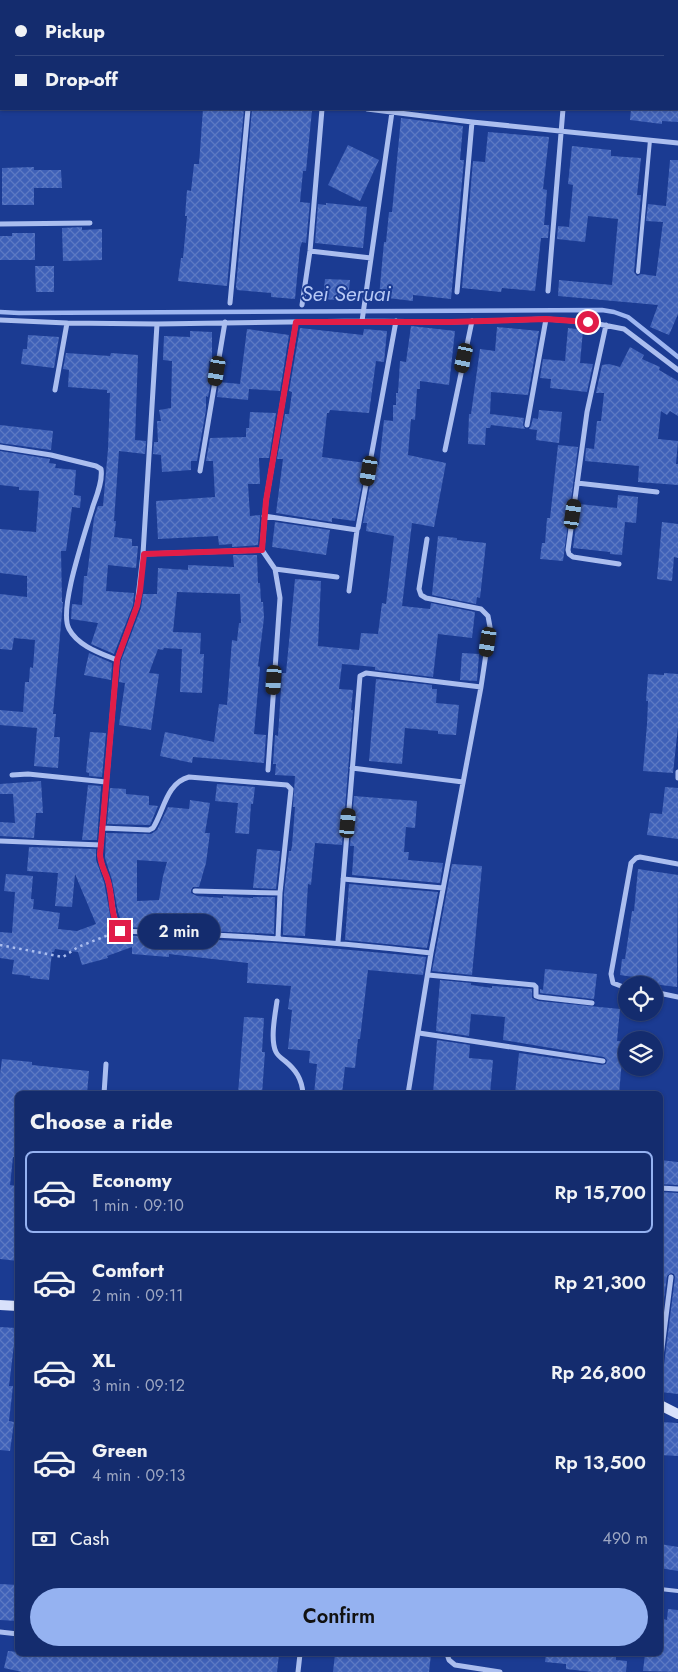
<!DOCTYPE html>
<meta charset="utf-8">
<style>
body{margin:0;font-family:Jost,sans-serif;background:#1d3473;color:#f1f3f6;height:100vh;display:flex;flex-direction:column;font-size:19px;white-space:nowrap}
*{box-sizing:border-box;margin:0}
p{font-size:16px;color:#9da7c2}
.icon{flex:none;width:28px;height:28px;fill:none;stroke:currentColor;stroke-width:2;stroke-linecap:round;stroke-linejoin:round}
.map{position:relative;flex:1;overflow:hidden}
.sheet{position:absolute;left:15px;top:1091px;width:648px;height:565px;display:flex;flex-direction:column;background:#142c6e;border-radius:8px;box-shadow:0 1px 4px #0004,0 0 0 1px #334881}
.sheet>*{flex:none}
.guide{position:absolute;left:0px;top:0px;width:679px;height:110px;box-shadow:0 1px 4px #0004,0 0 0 1px #334881;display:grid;align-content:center;height:110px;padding:0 15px;background:#142c6e}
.fabs{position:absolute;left:618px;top:976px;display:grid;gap:10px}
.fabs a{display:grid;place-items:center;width:45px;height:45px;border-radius:50%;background:#142c6e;box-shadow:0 1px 4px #0004,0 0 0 1px #334881;font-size:25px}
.end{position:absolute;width:22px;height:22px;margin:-11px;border:6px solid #e11d48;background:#fff;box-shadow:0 0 0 2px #fff}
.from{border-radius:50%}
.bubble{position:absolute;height:35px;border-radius:18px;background:#142c6e;box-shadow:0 1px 4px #0004,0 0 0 1px #334881;font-size:16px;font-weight:600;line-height:35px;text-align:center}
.car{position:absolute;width:15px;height:30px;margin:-15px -8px;border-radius:6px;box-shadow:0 0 4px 1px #0007;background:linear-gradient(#222 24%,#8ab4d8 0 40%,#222 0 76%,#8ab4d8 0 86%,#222 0)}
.guide b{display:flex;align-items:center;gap:18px;height:48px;font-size:19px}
.guide b+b{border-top:1px solid #334881}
.guide i{width:12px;height:12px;background:#f1f3f6}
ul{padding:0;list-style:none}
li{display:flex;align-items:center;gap:15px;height:82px;margin:0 10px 8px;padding:0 5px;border:2px solid transparent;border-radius:8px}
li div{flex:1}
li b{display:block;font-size:19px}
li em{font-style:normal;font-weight:600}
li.on{border-color:#95b2f1}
li>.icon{width:45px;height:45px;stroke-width:1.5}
h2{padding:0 15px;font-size:22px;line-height:60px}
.pay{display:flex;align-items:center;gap:12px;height:55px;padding:0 15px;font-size:19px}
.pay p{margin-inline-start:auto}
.button{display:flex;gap:10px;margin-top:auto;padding:10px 15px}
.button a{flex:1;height:58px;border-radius:30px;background:#95b2f1;color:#111;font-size:20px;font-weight:600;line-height:58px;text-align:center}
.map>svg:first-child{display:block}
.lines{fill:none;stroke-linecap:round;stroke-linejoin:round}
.stream{stroke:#9eb6f1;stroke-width:4.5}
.building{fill:url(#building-cross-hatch);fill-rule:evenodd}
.path{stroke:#abbeef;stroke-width:2.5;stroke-dasharray:2.5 4;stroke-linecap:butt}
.lane{stroke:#abbeef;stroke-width:4}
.street{stroke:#abbeef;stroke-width:5}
.secondary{stroke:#d8e1fb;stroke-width:10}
.route{stroke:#e11d48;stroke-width:6}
.labels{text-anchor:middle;stroke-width:4;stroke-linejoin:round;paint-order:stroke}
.water-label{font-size:21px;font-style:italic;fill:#b7c9f6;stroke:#1b3b92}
</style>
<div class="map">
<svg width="678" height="1672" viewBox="0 0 678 1672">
<defs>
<pattern id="building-cross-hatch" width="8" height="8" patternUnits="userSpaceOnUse" patternTransform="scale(1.25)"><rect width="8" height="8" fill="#3f61b8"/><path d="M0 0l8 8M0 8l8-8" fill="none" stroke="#5c79c3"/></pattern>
</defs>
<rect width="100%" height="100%" fill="#1b3b92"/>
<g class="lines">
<path class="stream" d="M0,312L19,313L602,310L614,312L628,317L678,357"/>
</g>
<path class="building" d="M203,109H244L227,286L178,281L181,258H183L187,216H185L187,190L191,191L194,164H199Z
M252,109L312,110L306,171H303L300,202L310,203L306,243L302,242L300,248L295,299L271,297V293L237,290L236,287Z
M631,109H678V122L662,121V124L630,120Z
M401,118L463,126L460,160H464L451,299L413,295V301L379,297L384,242H386L389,212H392Z
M488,132L549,137L543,189L547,190L544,225H549L548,238H541L535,291L502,288L501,292L462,288L473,161L485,162Z
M348,145L379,160L360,201L328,185Z
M572,146L611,150V156L641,158L637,195H641L634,272L637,276L641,274L656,276L663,222L646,221L648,204L666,206L670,160H678V314L669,335L650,327L658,305L558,296L559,280L612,285L618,219L588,216L585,242L557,239L558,226L569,227L573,185L568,184Z
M34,167V170H61L62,188H34V205H2V168Z
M326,203L367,207L363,248L315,243L318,204L326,205Z
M82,227V230L102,229V260L63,261L62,228Z
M12,233H35V260H0V236H12Z
M35,266H54V292H36Z
M325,279L350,280L348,300L335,298V300L323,299Z
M411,326L455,331L449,385L420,381V389H417L415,420L411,419L408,455L446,463L434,527L412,523L402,606L430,609L431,603L475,612L472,638L438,634L433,677L375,670V667L342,664L339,689L353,690L351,710H353L342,845L315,843L311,885L308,884L305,936L283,935L284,893L289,851H291L292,846L295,807H293L295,776L275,775L276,764H273L275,735L278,736L282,673H286L295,579L321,581L318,646L359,650L361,633L378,634L382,603L386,604L394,536L366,531L367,523H363L374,464L379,465L384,420L393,421V405H396V393H398L400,361L406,362Z
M497,327L539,331L528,395L491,392L490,414L524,418L523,425L525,429L491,425L490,428H486L485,445L468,444L469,414H471L480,349L495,351Z
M300,328L363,335L364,329L387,331L384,362L376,361L369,413L330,410L329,413H327L322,457L366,463L355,521L332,518V522L276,513L283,459H277L285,414H289L292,392L289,391Z
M568,328L583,330L580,363L593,364L587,392L550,388L551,379L540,378L543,359L565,361Z
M247,329L289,335L280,391L249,389L248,400L217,397L219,382L240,384Z
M190,331L212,332V361H209L208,382H211L208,397L206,396V410L197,461H191V470L162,472L161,455L153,454L154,442H158L157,421H161L159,410L171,408L172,361L163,360L164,336L190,337Z
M28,335L59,337L54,368L21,364L23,349H27Z
M630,347L644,355L642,359L660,367L659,370L678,381V416L670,411L667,415L661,411L658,439L678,441L676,464H678V485L638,482L639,466L585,461L586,448L594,449L597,421H601L604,393H596L602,365L609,364L620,367Z
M66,353L110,356L111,353L138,355L135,440L146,441L145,454L119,451L114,521H116L114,537L132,539V546H138L136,568L108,565L106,591L134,593L133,605L114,654L91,644L98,623L71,619L72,604L82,605L84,576H87L94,518L98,506H103L108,449L110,393H107V390L68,387L69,370L63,369Z
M539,410L562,412L559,443L536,440L537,430L529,429L531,426L533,418L538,419Z
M250,412L276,413L269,458H259L260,484H248L250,516L260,515V518L258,545L232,547V544L219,545L218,536L158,539L156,501L215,497L213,461H206L210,438L246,437V428H249Z
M0,425L53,431L51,450L0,443Z
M558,445L578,447L563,561L540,559L542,543H545L547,518H550Z
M0,451L50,459L49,463L56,464L55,468L76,470L74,495L81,496L80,508L72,507L66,551H61L62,602H63L53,714H56L54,737H60L58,768L34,766L37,728L0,725V710L23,712L25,682H29L30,667L33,668L35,640L14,638L12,650L0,649V594L27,597V576L0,573V529L36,532L39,491L19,490V487L0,485Z
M618,495L638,497L636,523L625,522L622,555L610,554V552L573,548L579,504L617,508Z
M275,522L330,530L326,555L272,547Z
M662,522L678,524V558L674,557L672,581L657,579Z
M438,536L457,538V540L486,543L480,598L477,597L476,604L432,595Z
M233,555H257L258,583H260L261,602H263L264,618L258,666L260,667L254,734L266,735L264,763L193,757L192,763L160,756L165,732L214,742L219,704L227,705L232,640L237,641L239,623H241L240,594L177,592L173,632L201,633L200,654H204L202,693L180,692L182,649L164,648L163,650L158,649L149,673L159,674L151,730L119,725L125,683L119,682L121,661L141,608L143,594H157L158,568L188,570V565L234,567Z
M89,653L112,663L111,680L84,675Z
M462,653L479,654L477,681L460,680Z
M664,673L678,674V727L673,773L643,771L647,724L648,701H646L648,674L664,675Z
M376,679L432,685V689H437L436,703L459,705L456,735L438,734V731L405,728L402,764L369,761Z
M90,732L106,733L102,777L89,776V773L86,772Z
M41,781L43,813H36L34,838L0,836V822L15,823L13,794H0V784Z
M217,784L255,787L253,804H251L249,834L235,833L238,803L215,801Z
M88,785L101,786L97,840H82Z
M665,787L678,788V839L647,835L650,813L662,814Z
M110,788L126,789V794L149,796V805L158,806L150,825L107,824Z
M354,796L417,801L415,828L406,827L404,852H409L408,860L443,863L440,883L352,875L354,846H350Z
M190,800L210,803L205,833H210L206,863L199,887H193L191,890V893L197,896L223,898V896L253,898V897H275L274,934L123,927L118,912L112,880L105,858L106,833L151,834L157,830L168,807L189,809ZM137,860L167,862L163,876L159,900L137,901Z
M29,847L96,849V860L104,882L111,920L118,935L276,943L426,957L423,975L368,970L360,1039H358L355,1068L345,1067L342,1094H314L317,1064L309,1063L310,1051L288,1049L292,1010L288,1009L291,986L247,983L248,963L169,954V957L132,954V947L107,956L108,958L82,965L78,952L55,949L54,952H52L49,980L30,978V976L12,974L14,960L0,958V932L12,933L15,892L4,891L6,874L33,876L31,899H34L33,909L60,913L58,929L77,931L96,924L75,874L72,907L55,906L58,873L27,871Z
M257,849L280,851L276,889L253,888Z
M452,864L482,866L472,975L432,971Z
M638,869L678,875L677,987L653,984L654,980L620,975L622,959H625L632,911H634Z
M349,884L438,892L427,948L345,940Z
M545,969L597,974L594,999L540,993V989L543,990Z
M440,980L471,983V985L492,988V986L532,989V998L538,1001L620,1009L617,1041L626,1042L624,1060H622L619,1094H575L558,1092V1094H515L519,1053L602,1065L606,1064L607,1060L604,1057L503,1040L505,1017L471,1014L469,1036L436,1031Z
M244,1017L264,1018L262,1052H265L262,1094H238Z
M437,1040L470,1045L469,1058L493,1060L490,1094H433Z
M2,1059L32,1062V1065L89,1071L87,1094H58L29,1091V1094H18V1158L13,1157L10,1185L17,1186L14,1217L18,1218V1261L0,1259V1074Z
M660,1160L678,1162V1185L660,1184Z
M660,1192L678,1193V1394L661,1392L663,1374H660V1368L664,1365L675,1277L674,1274L671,1273L667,1276L660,1329Z
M0,1327L16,1328L9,1386H13L9,1421L14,1422L10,1451L0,1450Z
M660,1422L678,1423V1456L660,1455Z
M660,1544L678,1547V1571L660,1568Z
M0,1584L18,1585V1621L0,1620Z
M668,1609L678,1610V1672L643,1671L645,1654H660V1618L667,1620Z
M8,1651L18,1652V1654H279L277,1672H22L4,1668Z
M335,1654H431L429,1672H333Z
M546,1654H616V1660L627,1661L626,1672H593L566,1669V1664L545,1662Z"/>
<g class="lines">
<path class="path" d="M0,945L63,957L78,947L111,934"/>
<path class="lane" d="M638,272L650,140
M660,1589L678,1591"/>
<path class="street" d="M259,1V0
M334,1V0
M413,1V0
M575,1V0
M367,109L472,122L678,143
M0,224L90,223
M310,251L371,258
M548,291L563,109
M457,292L472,122
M230,303L248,109
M302,305L310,251L322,109
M0,320L67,323L157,324L362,321L451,322L546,319L588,322L624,329L678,370
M362,321L392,112L395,109
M157,324L143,554L262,550L275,569L280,598L268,770
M606,325L587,412L568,550L569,554L573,557L619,564
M55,390L67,323
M527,425L546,319
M0,447L51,455L96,466L101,469C103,480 97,495 93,506C86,531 58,609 69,629C78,646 100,653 117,660
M445,450L472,321
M200,471L225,322
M577,483L657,492
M264,516L357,530
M262,550L266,501L296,322
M143,554L137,606L117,660L100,855C101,866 105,872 108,881C113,899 111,915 120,931C224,934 328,941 431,953
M275,569L337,577
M349,591L357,530L358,528L396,321
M352,768L463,782
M678,772V778
M12,775L28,774L106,782
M102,828L149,830L153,828C164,811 166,783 189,777L287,785L291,789L280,893L278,938
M0,841L101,845
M343,879L443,888
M195,891L280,893
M338,942L360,676L366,673L481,687
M428,975L534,985L536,987V996L539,997L592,1003
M626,988L613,983L611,974L631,863L636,858L640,857L678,864
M654,992L678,997
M277,1001C275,1015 270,1040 276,1052C278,1056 281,1058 285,1061C296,1070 302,1079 303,1094
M419,1033L603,1061
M104,1094L106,1064
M408,1094L431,953L481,687L490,627L488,616L481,609L426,598L421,595L419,589L427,539
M660,1188L678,1189
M660,1364L671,1277
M0,1632L18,1634
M447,1654L449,1660L455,1665L500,1672
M298,1672L300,1654"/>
<path class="secondary" d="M0,1305L18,1306
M660,1405L678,1414"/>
</g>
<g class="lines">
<path class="route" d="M120,931C110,915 113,898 108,881C105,871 101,866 100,855L117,660L137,606L140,591L144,554L262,550L266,501L296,322H451L546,319L588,322"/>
</g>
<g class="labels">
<g class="water-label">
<text x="346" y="301">Sei Seruai</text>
</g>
</g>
</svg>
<div class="fabs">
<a><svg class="icon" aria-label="locate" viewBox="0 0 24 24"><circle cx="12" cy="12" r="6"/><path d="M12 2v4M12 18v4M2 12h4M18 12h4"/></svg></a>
<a><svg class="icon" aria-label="layers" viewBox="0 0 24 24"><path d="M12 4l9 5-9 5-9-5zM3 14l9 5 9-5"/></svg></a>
</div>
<i class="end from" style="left:588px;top:322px"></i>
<i class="end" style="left:120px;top:931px"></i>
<div class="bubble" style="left:138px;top:914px;width:82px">2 min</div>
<i class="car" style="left:464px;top:358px;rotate:192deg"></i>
<i class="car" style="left:217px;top:371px;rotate:190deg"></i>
<i class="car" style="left:369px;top:471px;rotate:190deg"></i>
<i class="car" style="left:573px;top:514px;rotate:8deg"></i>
<i class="car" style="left:488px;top:642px;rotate:189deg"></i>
<i class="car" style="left:274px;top:680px;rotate:184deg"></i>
<i class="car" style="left:348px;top:823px;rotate:5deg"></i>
<div class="guide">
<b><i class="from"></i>Pickup</b>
<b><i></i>Drop-off</b>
</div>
<section class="sheet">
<h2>Choose a ride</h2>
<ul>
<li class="on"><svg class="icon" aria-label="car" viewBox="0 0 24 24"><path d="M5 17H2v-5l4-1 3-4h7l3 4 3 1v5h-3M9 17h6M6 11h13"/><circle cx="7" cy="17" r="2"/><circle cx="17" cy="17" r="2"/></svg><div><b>Economy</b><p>1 min · 09:10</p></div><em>Rp 15,700</em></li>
<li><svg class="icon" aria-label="car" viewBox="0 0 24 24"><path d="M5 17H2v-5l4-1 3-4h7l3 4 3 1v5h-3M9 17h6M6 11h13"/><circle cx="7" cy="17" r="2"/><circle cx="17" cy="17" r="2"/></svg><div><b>Comfort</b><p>2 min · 09:11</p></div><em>Rp 21,300</em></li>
<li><svg class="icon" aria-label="car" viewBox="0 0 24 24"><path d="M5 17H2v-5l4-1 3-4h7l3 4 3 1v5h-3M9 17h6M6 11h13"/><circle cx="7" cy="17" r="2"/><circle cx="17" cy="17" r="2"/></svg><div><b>XL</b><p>3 min · 09:12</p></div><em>Rp 26,800</em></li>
<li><svg class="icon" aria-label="car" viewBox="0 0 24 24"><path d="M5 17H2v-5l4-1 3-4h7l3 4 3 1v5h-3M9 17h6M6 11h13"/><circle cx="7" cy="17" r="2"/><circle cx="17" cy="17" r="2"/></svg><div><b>Green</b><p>4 min · 09:13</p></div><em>Rp 13,500</em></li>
</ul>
<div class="pay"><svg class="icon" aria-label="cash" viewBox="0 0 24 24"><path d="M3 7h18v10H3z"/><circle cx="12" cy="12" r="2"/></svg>Cash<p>490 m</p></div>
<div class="button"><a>Confirm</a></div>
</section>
</div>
